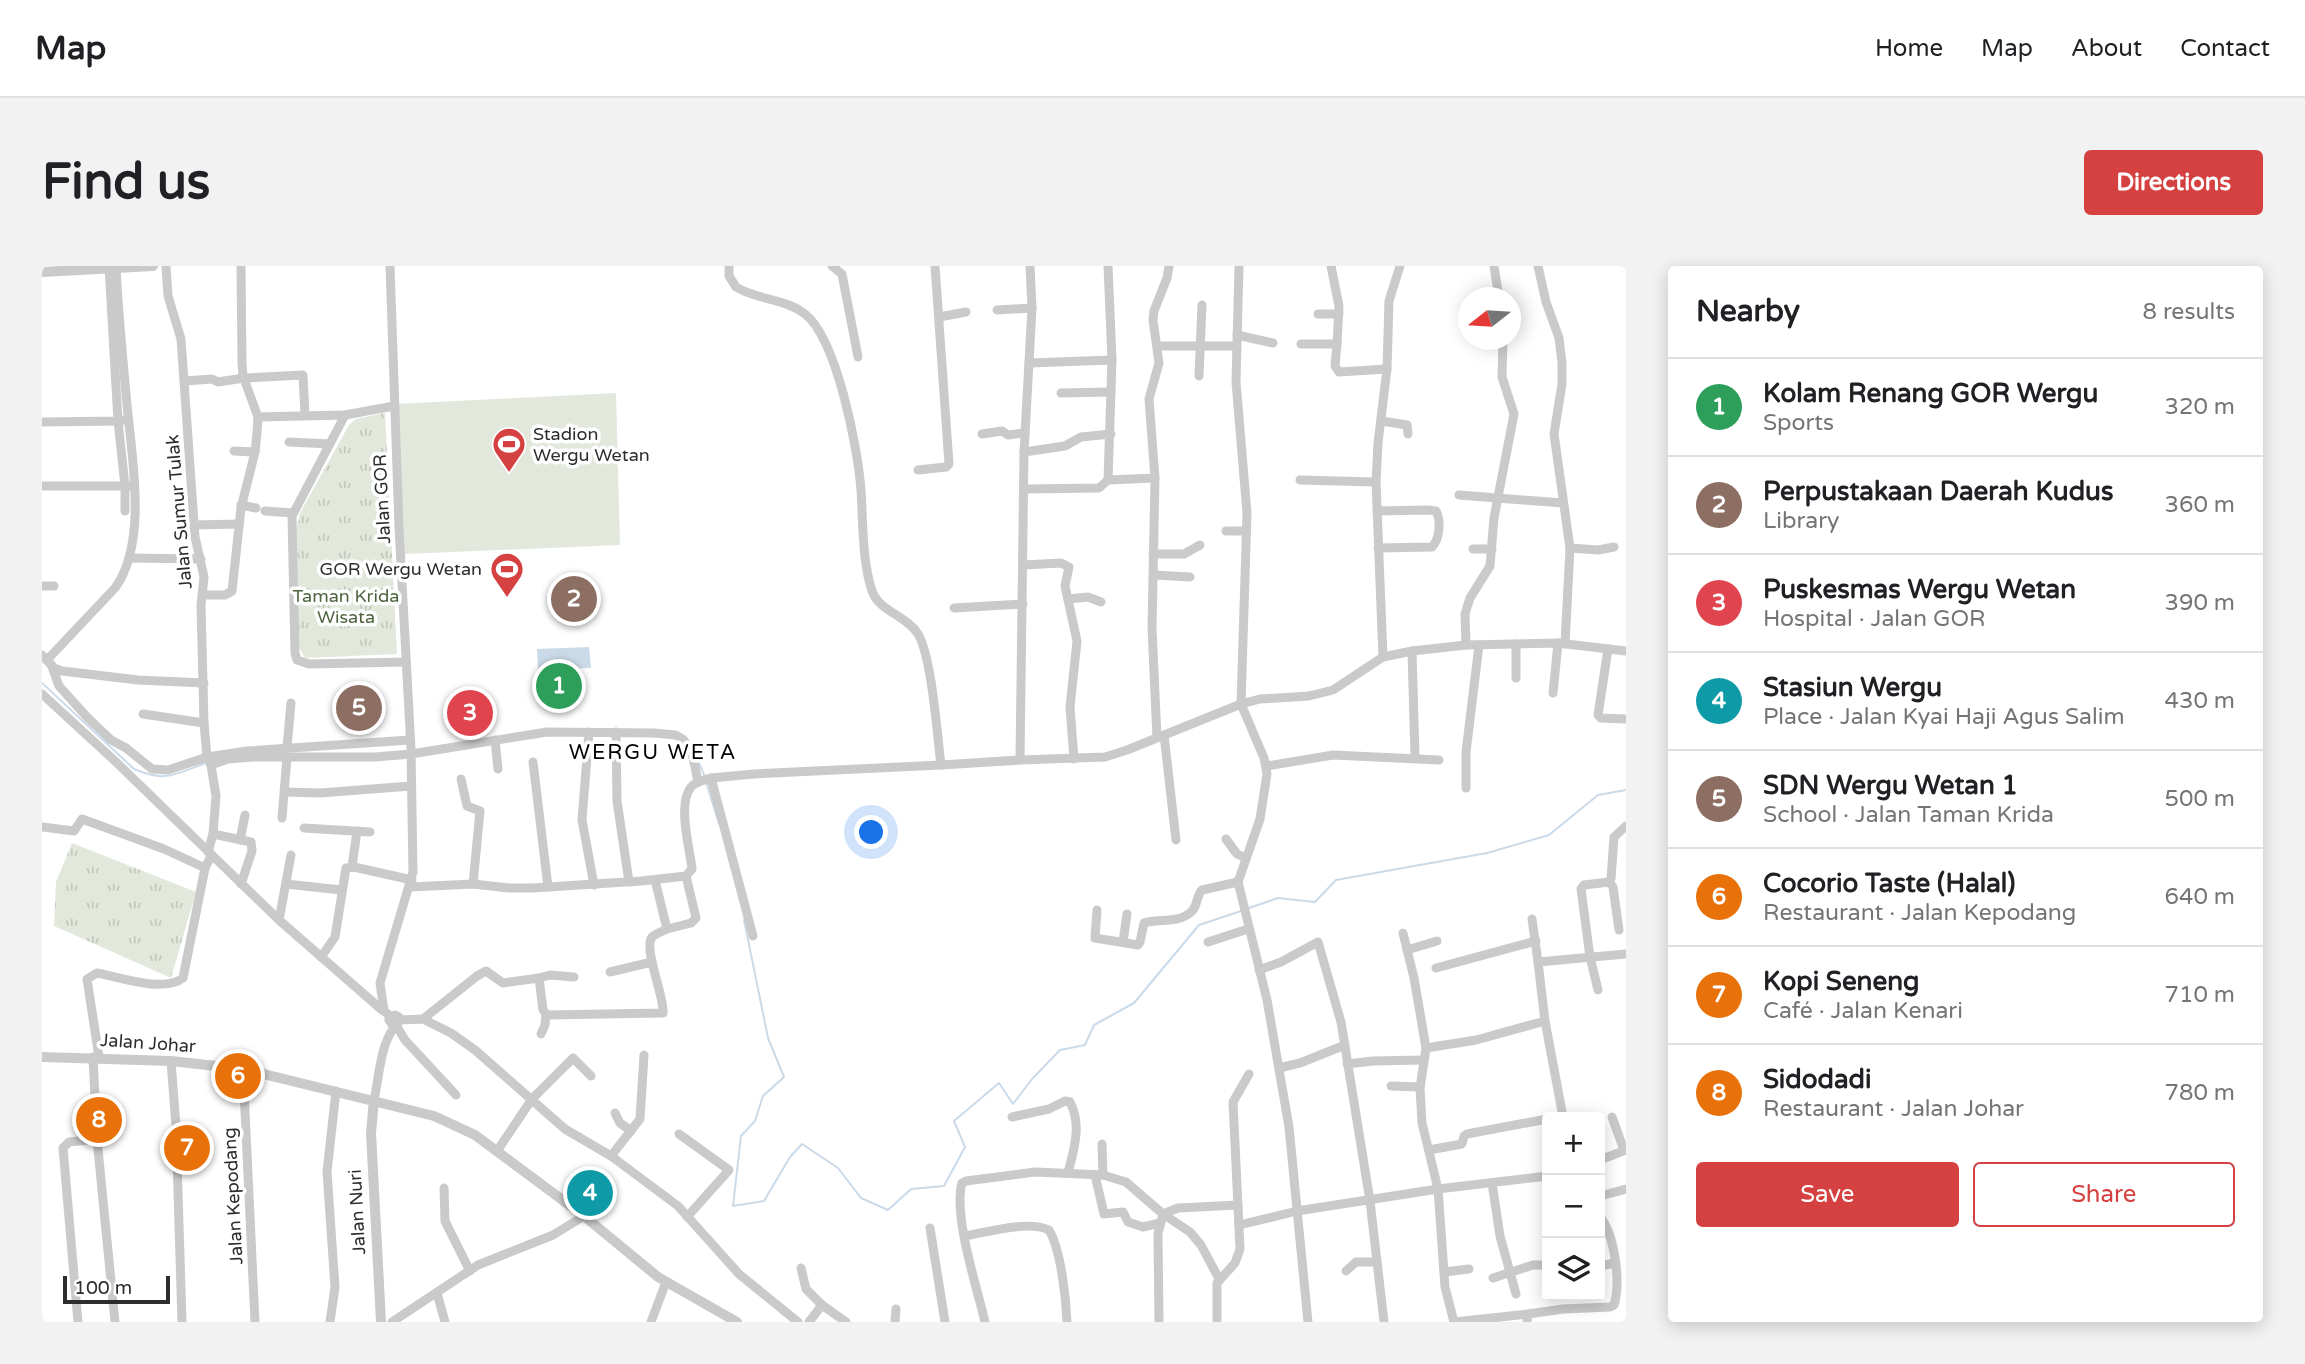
<!DOCTYPE html>
<meta charset="utf-8">
<style>
body{margin:0;font-family:"Varela Round",sans-serif;background:#f2f2f2;color:#202124}
.controls{position:absolute;right:21px;bottom:21px;display:grid;overflow:hidden;border-radius:7px;box-shadow:0 4px 18px #0003}
.controls button{width:63px;height:63px;display:grid;place-items:center;padding:0;border:0;border-bottom:2px solid #e0e0e0;background:#fff;color:#202124;font:35px sans-serif}
.compass{position:absolute;left:1416px;top:21px;width:63px;height:63px;border-radius:50%;background:#fff;box-shadow:0 4px 18px #0003;rotate:253deg}
.scale{position:absolute;left:21px;bottom:18px;width:107px;box-sizing:border-box;padding-left:7px;border:4px solid #2d2d2d;border-top:0;font-size:19px;line-height:24px;white-space:nowrap;color:#2d2d2d;-webkit-text-stroke:5px #fff;paint-order:stroke}
.you{position:absolute;left:830px;top:567px;width:24px;height:24px;margin:-18px;border:5px solid #fff;border-radius:50%;background:#1a73e8;box-shadow:0 0 0 10px #1a73e833}
.badge{display:grid;place-items:center;width:46px;height:46px;border-radius:50%;background:#d44140;color:#fff;font-size:23px;font-weight:700}
.pin{position:absolute;translate:-50% -50%;border:4px solid #fff;box-shadow:0 2px 7px #0006}
.list{margin:0;padding:0;list-style:none}
h2{display:flex;justify-content:space-between;align-items:center;height:91px;margin:0;padding:0 28px;font-size:30px}
h2 small{font-size:23px;font-weight:400;color:#757577}
.list li{display:grid;grid-template-columns:46px 1fr auto;gap:21px;align-items:center;box-sizing:border-box;height:98px;padding:0 28px;border-top:2px solid #e0e0e0}
.list b{display:block;font-size:26px;white-space:nowrap}
.list p{margin:0;font-size:23px;white-space:nowrap;color:#757577}
.list em{font-size:23px;font-style:normal;color:#757577}
.actions{display:flex;gap:14px;padding:21px 28px}
.actions a{flex:1;padding:16px 0;border:2px solid #d44140;border-radius:7px;text-align:center;font-size:24px;color:#d44140}
.actions .main{background:#d44140;color:#fff}
.icon{flex:none;width:38px;height:38px;fill:none;stroke:currentColor;stroke-width:2;stroke-linecap:round;stroke-linejoin:round}
.map{position:relative;flex:none;width:1584px;height:1056px;overflow:hidden;border-radius:7px}
header{display:flex;align-items:center;gap:42px;box-sizing:border-box;height:98px;padding:0 35px;background:#fff;border-bottom:2px solid #e0e0e0}
header strong{font-size:33px}
nav{display:flex;gap:38px;margin-inline-start:auto;font-size:24px}
.intro{display:flex;align-items:center;justify-content:space-between;box-sizing:border-box;height:168px;padding:0 42px}
h1{margin:0;font-size:49px}
.button{padding:18px 32px;border-radius:7px;background:#d44140;color:#fff;font-size:24px;font-weight:700}
main{display:flex;gap:42px;padding:0 42px}
aside{flex:1;background:#fff;border-radius:7px;box-shadow:0 4px 18px #0003}
.map>svg:first-child{display:block}
.grass{fill:url(#grass-tufts)}
.pitch{fill:#e2e9dc}
.water{fill:#cadae8}
.lines{fill:none;stroke-linecap:round;stroke-linejoin:round}
.stream{stroke:#cadae8;stroke-width:2}
.minor{stroke:#cacaca;stroke-width:9}
.tertiary{stroke:#cacaca;stroke-width:10}
.labels{text-anchor:middle;stroke-width:7;stroke-linejoin:round;paint-order:stroke}
.poi-label{font-size:18px;fill:#2d2d2d;stroke:#fff;text-anchor:start}
.street-label{font-size:18px;fill:#2d2d2d;stroke:#fff}
.park-label{font-size:18px;fill:#4d643f;stroke:#fff}
.quarter-label{font-size:21px;letter-spacing:2px;fill:#000;stroke:#fff}
</style>
<header>
<strong>Map</strong>
<nav><a>Home</a><a>Map</a><a>About</a><a>Contact</a></nav>
</header>
<div class="intro"><h1>Find us</h1><a class="button">Directions</a></div>
<main>
<div class="map">
<svg width="1584" height="1056" viewBox="0 0 1584 1056">
<defs>
<pattern id="grass-tufts" width="24" height="20" patternUnits="userSpaceOnUse" patternTransform="scale(1.75)"><rect width="24" height="20" fill="#e2e9dc"/><path d="M3 7l-1-3M5 7V3M7 7l1-3M15 17l-1-3M17 17v-4M19 17l1-3" fill="none" stroke="#c2c8bd"/></pattern>
</defs>
<rect width="100%" height="100%" fill="#fff"/>
<g class="grass">
<polygon points="343,147 355,388 263,392 257,381 256,371 255,261 258,247 307,159 314,153"/>
<polygon points="30,577 154,626 129,712 12,660 14,616"/>
</g>
<polygon class="pitch" points="574,127 578,279 363,288 354,138"/>
<g class="water">
<polygon points="547,381 549,402 496,404 495,383"/>
<polygon points="533,408 535,429 501,431 499,411"/>
</g>
<g class="lines">
<g class="stream">
<path d="M0 417 92 503C124 517 133 508 164 497"/>
<polyline points="657,497 663,511"/>
<polyline points="664,516 677,558"/>
<polyline points="1207,642 1236,632 1273,636 1294,614 1445,587 1507,569 1556,529 1584,524"/>
<polyline points="702,654 726,772 742,811 721,830 713,855 699,870 691,940 722,935 748,891 760,878 796,902 819,932 846,944 869,923 902,920 923,881 912,855 957,817 971,838 990,813 1018,784 1043,779 1052,759 1092,737 1157,659 1199,645"/>
</g>
<g class="minor">
<polyline points="124,0 126,30 139,73 153,271 162,311 159,340 162,457 165,491 169,499 174,530 171,568 166,586"/>
<polyline points="348,0 357,261 369,483 371,606 338,717 342,745 348,750"/>
<path d="M687 0V10L694 21C715 34 742 32 763 48 795 73 816 183 819 224 821 255 820 295 830 325 837 345 865 350 876 368 890 392 895 468 899 499L978 494 982 186 990 42 988 0"/>
<polyline points="790,0 800,8 816,91"/>
<polyline points="1197,0 1194,116 1205,247 1199,438 1222,492 1225,508 1218,553 1196,616 1225,734 1247,861 1266,1056"/>
<polyline points="1289,0 1297,40 1295,78"/>
<polyline points="1452,0 1457,32"/>
<polyline points="1496,0 1504,36 1517,72 1520,97 1520,118 1512,168 1528,282 1523,378"/>
<polyline points="955,44 990,42"/>
<polyline points="1276,48 1297,48"/>
<polyline points="897,51 924,46"/>
<polyline points="1195,69 1231,77"/>
<polyline points="1259,78 1295,78 1293,100 1297,106 1345,103"/>
<polyline points="1116,80 1194,80"/>
<polyline points="987,97 1070,94"/>
<polyline points="1157,110 1160,39"/>
<polyline points="143,115 170,113 176,116 202,112 261,109 263,149"/>
<polyline points="1019,127 1069,126"/>
<polyline points="352,140 303,149 250,250 253,387 255,394 267,398 364,396"/>
<polyline points="216,151 303,149"/>
<polyline points="81,154 76,155 83,220 88,220"/>
<polyline points="1340,155 1365,159 1366,168"/>
<polyline points="0,156 76,155 67,0"/>
<polyline points="940,168 960,165 966,169 983,167"/>
<polyline points="247,176 288,178"/>
<polyline points="192,185 213,186"/>
<polyline points="982,186 1023,180 1039,171 1069,168"/>
<polyline points="876,204 904,201 907,198 893,0"/>
<polyline points="1066,214 1113,212"/>
<polyline points="1258,214 1334,216"/>
<polyline points="0,220 83,220 83,245"/>
<polyline points="983,223 1057,222 1066,214 1070,94 1066,0"/>
<polyline points="1417,229 1521,237"/>
<polyline points="199,239 214,242"/>
<polyline points="223,245 251,247"/>
<path d="M1335 245 1386 244 1394 245C1399 254 1398 273 1390 281L1336 282"/>
<polyline points="152,259 197,258"/>
<polyline points="1184,265 1204,265"/>
<polyline points="1528,282 1556,284 1572,281"/>
<polyline points="1431,283 1450,283"/>
<polyline points="1111,288 1142,288 1158,279"/>
<polyline points="87,292 159,293"/>
<polyline points="981,299 1019,297 1027,301 1023,320 1035,375 1028,441 1032,493"/>
<polyline points="1112,309 1148,311"/>
<polyline points="0,320 12,320"/>
<polyline points="160,329 183,329 190,325 199,242 213,186 215,167 216,151 201,110 200,97 199,0"/>
<polyline points="1026,333 1046,331 1059,336"/>
<polyline points="912,342 981,338"/>
<polyline points="1424,379 1423,348 1428,332 1448,300 1452,252 1472,148 1460,111 1461,74"/>
<polyline points="1566,383 1556,449 1559,452 1584,453"/>
<polyline points="1370,385 1373,491"/>
<polyline points="0,389 12,402 20,405 96,414 162,417"/>
<polyline points="1341,391 1334,216 1336,177 1345,103 1347,35 1358,0"/>
<path d="M5 394 73 322C106 276 90 193 85 139 81 93 76 46 74 0"/>
<polyline points="9,398 17,420 44,450 69,474 84,482 110,503 126,504 165,491 205,485 368,474"/>
<polyline points="1474,412 1474,378"/>
<polyline points="1511,427 1516,377"/>
<polyline points="0,428 73,495 237,654 340,744"/>
<polyline points="101,448 162,457"/>
<polyline points="547,466 540,554 552,619"/>
<polyline points="574,466 575,535 587,616"/>
<polyline points="1122,469 1134,574"/>
<polyline points="1115,472 1110,362 1113,212 1107,133 1117,97 1111,54 1112,45 1125,12 1127,0"/>
<polyline points="453,474 456,503"/>
<polyline points="245,481 249,437"/>
<polyline points="978,494 1063,491 1085,484 1199,438 1218,433 1267,430 1291,424 1341,391 1370,385 1424,379 1516,377 1584,385"/>
<polyline points="491,496 506,621"/>
<polyline points="169,499 186,493 211,491 333,491 369,488 505,466 611,467 634,469 642,474 651,491 656,516"/>
<polyline points="1225,500 1291,489 1397,494"/>
<polyline points="669,512 712,508 899,499"/>
<polyline points="419,513 425,540 438,545 431,618"/>
<polyline points="1424,522 1424,486 1437,379"/>
<polyline points="243,526 278,527 369,520"/>
<polyline points="240,552 245,491"/>
<polyline points="0,561 32,565 40,553 122,583 163,602 169,590"/>
<polyline points="262,562 328,566"/>
<polyline points="171,568 209,576 210,585 199,618"/>
<polyline points="1184,573 1195,588 1204,592"/>
<polyline points="198,574 203,549"/>
<polyline points="310,601 315,565"/>
<polyline points="1567,616 1571,621 1577,664"/>
<polyline points="244,618 299,624"/>
<path d="M368 621 431 618 467 622H491L599 615 644 610 650 603C648 583 635 538 649 521 653 516 662 514 669 512L711 670"/>
<path d="M1055 644 1053 672 1096 679 1098 676 1102 657C1116 652 1138 658 1150 645 1156 639 1154 630 1160 624L1196 616"/>
<polyline points="1490,653 1496,696"/>
<polyline points="237,654 249,589"/>
<polyline points="625,663 649,657 654,652 644,610"/>
<polyline points="1361,667 1372,712 1384,782 1378,822 1380,857 1396,923 1403,1021 1412,1056 1486,1048"/>
<polyline points="1081,676 1085,648"/>
<polyline points="1166,676 1206,663"/>
<polyline points="1365,684 1395,675"/>
<polyline points="279,691 293,671 304,602 312,601 370,614"/>
<polyline points="1394,702 1494,675"/>
<polyline points="1217,704 1239,696 1276,676 1299,756 1328,935 1342,1056"/>
<polyline points="568,706 610,696"/>
<polyline points="497,712 508,709 532,711"/>
<polyline points="1556,724 1548,691 1539,623 1542,619 1567,616 1569,613 1572,571 1584,560"/>
<path d="M381 753 435 710 444 705 461 717 497 712 501 744 505 749 621 747C623 732 601 683 610 671 613 668 621 665 625 663L613 614"/>
<polyline points="357,754 381,753 409,767 433,784 523,863 569,890 636,940 697,1008 756,1056"/>
<polyline points="354,759 363,774 414,829"/>
<polyline points="499,768 503,759 504,748"/>
<polyline points="1384,782 1434,774 1503,755"/>
<polyline points="51,791 55,873 73,1056"/>
<path d="M57 791 45 713 55 707C77 711 121 727 141 712L163 602"/>
<polyline points="129,795 134,860 140,1056"/>
<polyline points="1305,798 1331,795 1382,794"/>
<polyline points="1237,802 1258,797 1303,779"/>
<polyline points="201,803 213,1056"/>
<polyline points="1349,820 1378,821"/>
<path d="M332 834C338 807 338 774 357 756V751L353 749 347 754 351 760"/>
<polyline points="573,847 578,857 589,865"/>
<path d="M970 851 1007 843 1023 835 1028 836C1040 859 1032 883 1026 907"/>
<polyline points="1521,851 1503,755 1496,696 1584,688"/>
<polyline points="1570,851 1582,884"/>
<polyline points="637,868 687,904 645,951"/>
<polyline points="1060,878 1061,909"/>
<polyline points="1387,884 1420,878 1422,870 1425,868 1505,853"/>
<polyline points="455,885 490,833 531,792 549,810"/>
<polyline points="569,890 598,853 602,789"/>
<polyline points="1558,894 1584,884"/>
<polyline points="1053,909 1062,948 1081,946 1086,956 1101,961 1118,957"/>
<polyline points="1450,917 1458,970 1474,1028"/>
<polyline points="402,922 403,955 428,1005"/>
<polyline points="1558,930 1584,923"/>
<polyline points="1197,959 1255,945 1396,923 1505,910"/>
<polyline points="888,962 903,1056"/>
<path d="M923 970C946 966 986 954 1007 964 1019 984 1024 1033 1025 1056"/>
<polyline points="1558,1000 1573,997"/>
<polyline points="759,1002 764,1023 780,1039"/>
<polyline points="1304,1005 1314,996 1335,996"/>
<polyline points="1402,1006 1427,1003"/>
<polyline points="1451,1012 1491,999 1505,999"/>
<polyline points="395,1027 403,1056"/>
<polyline points="36,1056 21,882 27,876 55,873"/>
<polyline points="288,1056 293,1021 285,906 294,825"/>
<polyline points="350,1056 436,999 511,969 542,950"/>
<polyline points="609,1056 624,1016"/>
<polyline points="767,1056 780,1039 804,1056"/>
<polyline points="853,1056 854,1043"/>
<path d="M943 1056C935 1021 911 950 920 917L924 915 993 906 1061 909 1084 916 1121 948 1148 966 1159 979 1177 1013"/>
<polyline points="1117,1056 1116,968 1121,948 1136,942 1196,939"/>
<polyline points="1175,1056 1175,1017 1193,997 1198,983 1191,836 1207,808"/>
<path d="M1485 1056 1486 1048 1521 1043 1568 1041 1572 1039C1579 1017 1573 969 1558 951"/>
</g>
<g class="tertiary">
<polyline points="0,6 111,0"/>
<polyline points="0,791 129,795 201,803 392,850 433,869 542,950 616,1011 695,1056"/>
<polyline points="332,834 329,867 339,1056"/>
</g>
</g>
<defs>
<symbol id="stadium-pin" viewBox="-11 -11 22 30"><path d="M0 17L-7.5 6A9.5 9.5 0 1 1 7.5 6Z" fill="#d44140" stroke="#fff"/><path d="M0-5a6.5 5 0 1 0 0 10a6.5 5 0 1 0 0-10ZM-3.5-1.8h7v3.6h-7Z" fill="#fff"/></symbol>
</defs>
<g fill-rule="evenodd">
<use href="#stadium-pin" x="448" y="159" width="38" height="52"/>
<use href="#stadium-pin" x="446" y="284" width="38" height="52"/>
</g>
<g class="labels">
<g class="poi-label">
<text x="491" y="174">Stadion<tspan x="491" dy="21">Wergu Wetan</tspan></text>
<text x="440" y="309" text-anchor="end">GOR Wergu Wetan</text>
</g>
<g class="street-label">
<text transform="translate(340 233) rotate(-93)" y="6">Jalan GOR</text>
<text transform="translate(137 246) rotate(-95)" y="6">Jalan Sumur Tulak</text>
<text transform="translate(106 777) rotate(4)" y="6">Jalan Johar</text>
<text transform="translate(191 930) rotate(-93)" y="6">Jalan Kepodang</text>
<text transform="translate(315 946) rotate(-93)" y="6">Jalan Nuri</text>
</g>
<g class="park-label">
<text x="304" y="336">Taman Krida<tspan x="304" dy="21">Wisata</tspan></text>
</g>
<g class="quarter-label">
<text x="611" y="493">WERGU WETA</text>
</g>
</g>
</svg>
<div class="controls">
<button>+</button>
<button>−</button>
<button><svg class="icon" aria-label="layers" viewBox="0 0 24 24"><path d="M12 4l9 5-9 5-9-5zM3 14l9 5 9-5"/></svg></button>
</div>
<svg class="compass" viewBox="-18 -18 36 36"><path d="M0-13l5 13h-10z" fill="#e53935"/><path d="M0 13l5-13h-10z" fill="#757577"/></svg>
<div class="scale">100 m</div>
<div class="you"></div>
<div class="pin badge" style="left:517px;top:420px;background:#2e9e5b">1</div>
<div class="pin badge" style="left:532px;top:333px;background:#8d6e63">2</div>
<div class="pin badge" style="left:428px;top:447px;background:#e0444e">3</div>
<div class="pin badge" style="left:548px;top:927px;background:#0f9aa8">4</div>
<div class="pin badge" style="left:317px;top:442px;background:#8d6e63">5</div>
<div class="pin badge" style="left:196px;top:810px;background:#e8710a">6</div>
<div class="pin badge" style="left:145px;top:882px;background:#e8710a">7</div>
<div class="pin badge" style="left:57px;top:854px;background:#e8710a">8</div>
</div>
<aside>
<h2>Nearby<small>8 results</small></h2>
<ul class="list">
<li><span class="badge" style="background:#2e9e5b">1</span><div><b>Kolam Renang GOR Wergu</b><p>Sports</p></div><em>320 m</em></li>
<li><span class="badge" style="background:#8d6e63">2</span><div><b>Perpustakaan Daerah Kudus</b><p>Library</p></div><em>360 m</em></li>
<li><span class="badge" style="background:#e0444e">3</span><div><b>Puskesmas Wergu Wetan</b><p>Hospital · Jalan GOR</p></div><em>390 m</em></li>
<li><span class="badge" style="background:#0f9aa8">4</span><div><b>Stasiun Wergu</b><p>Place · Jalan Kyai Haji Agus Salim</p></div><em>430 m</em></li>
<li><span class="badge" style="background:#8d6e63">5</span><div><b>SDN Wergu Wetan 1</b><p>School · Jalan Taman Krida</p></div><em>500 m</em></li>
<li><span class="badge" style="background:#e8710a">6</span><div><b>Cocorio Taste (Halal)</b><p>Restaurant · Jalan Kepodang</p></div><em>640 m</em></li>
<li><span class="badge" style="background:#e8710a">7</span><div><b>Kopi Seneng</b><p>Café · Jalan Kenari</p></div><em>710 m</em></li>
<li><span class="badge" style="background:#e8710a">8</span><div><b>Sidodadi</b><p>Restaurant · Jalan Johar</p></div><em>780 m</em></li>
</ul>
<div class="actions"><a class="main">Save</a><a>Share</a></div>
</aside>
</main>
